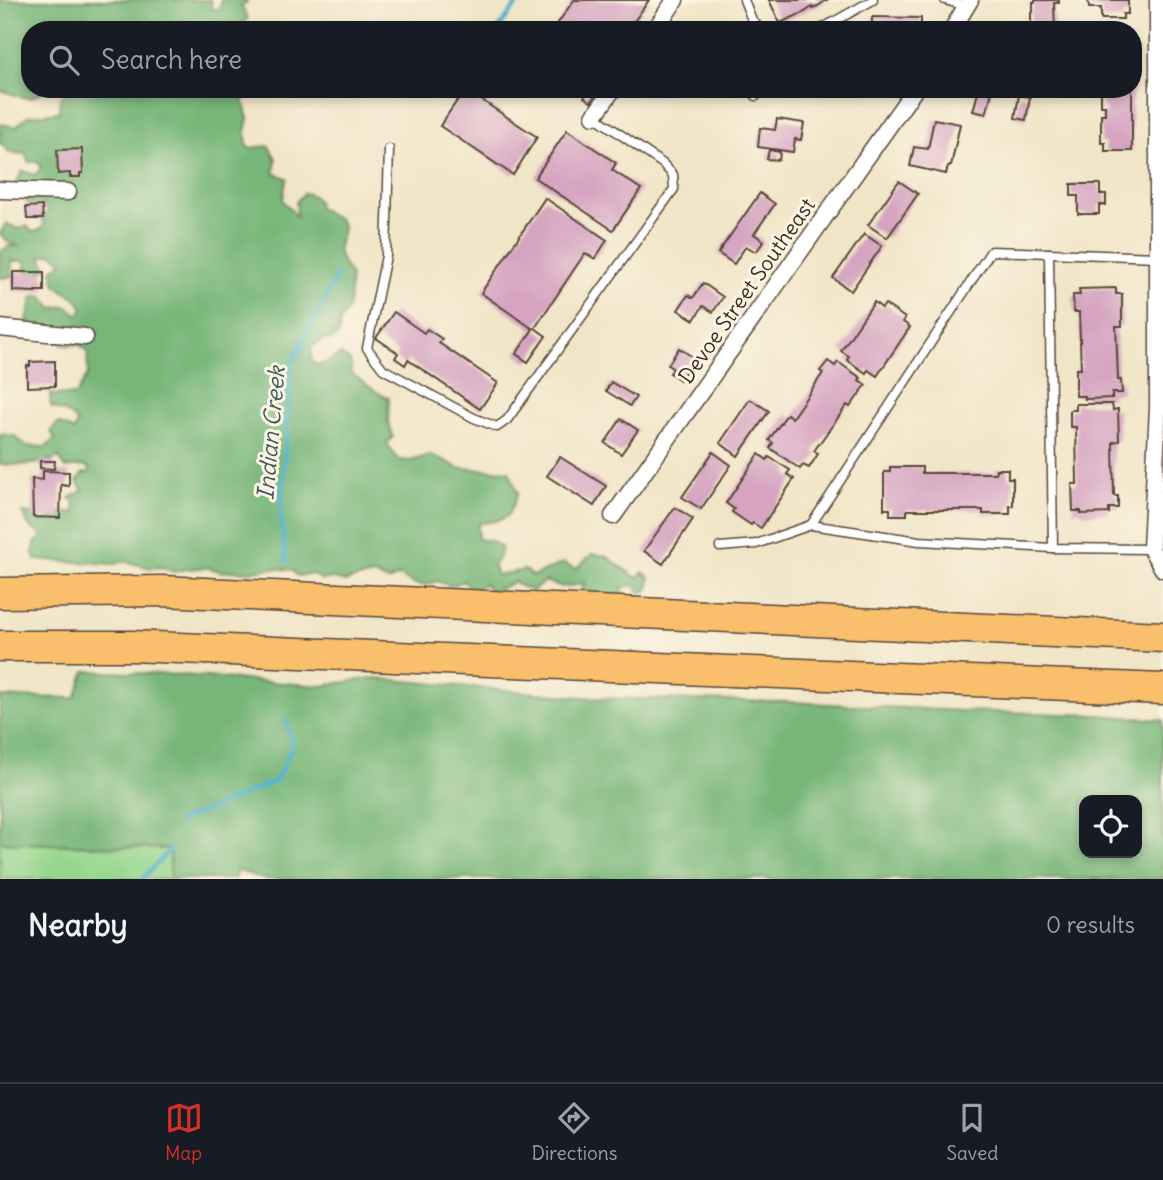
<!DOCTYPE html>
<style>
body{margin:0;font-family:Delius,sans-serif;background:#20242c;color:#f1f3f6}
.controls{position:absolute;right:21px;bottom:21px;display:grid;overflow:hidden;border-radius:14px;box-shadow:0 4px 10px #0003}
.controls button{width:63px;height:63px;display:grid;place-items:center;padding:0;border:0;border-bottom:2px solid #363941;background:#171b24;color:#f1f3f6;font:35px sans-serif}
.list{margin:0;padding:0;list-style:none}
h2{display:flex;justify-content:space-between;align-items:center;height:91px;margin:0;padding:0 28px;font-size:30px}
h2 small{font-size:23px;font-weight:400;color:#9ea1a6}
.icon{flex:none;width:38px;height:38px;fill:none;stroke:currentColor;stroke-width:2;stroke-linecap:round;stroke-linejoin:round}
.map{position:relative;flex:none;width:1163px;height:879px;overflow:hidden}
.search{position:absolute;background:#171b24;box-shadow:0 4px 10px #0003;left:21px;right:21px;top:21px;height:77px;display:flex;align-items:center;gap:18px;box-sizing:border-box;padding:0 24px;border-radius:28px;color:#9ea1a6;font-size:26px}
.sheet{height:203px;background:#171b24}
nav{display:flex;justify-content:space-around;align-items:center;box-sizing:border-box;height:98px;border-top:2px solid #363941;background:#171b24;font-size:19px;color:#9ea1a6}
nav a{display:grid;justify-items:center;gap:4px}
nav .on{color:#d93025}
.map>svg:first-child{display:block}
.green{fill:#94d58c;stroke:#688055;stroke-width:2}
.forest{fill:#77b678;stroke:#59704b;stroke-width:2;fill-rule:evenodd}
.lines{fill:none;stroke-linecap:round;stroke-linejoin:round}
.stream{stroke:#4bb1ca;stroke-width:4.5}
.building{fill:#d6a4c1}
.lane-casing{stroke:#564637;stroke-width:11}
.street-casing{stroke:#564637;stroke-width:19}
.highway-casing{stroke:#564637;stroke-width:33}
.lane{stroke:#fff;stroke-width:8}
.street{stroke:#fff;stroke-width:16}
.highway{stroke:#f9bf6c;stroke-width:30}
.labels{text-anchor:middle;stroke-width:6;stroke-linejoin:round;paint-order:stroke}
.street-label{font-size:21px;fill:#3b2a1e;stroke:#fcf5e5}
.water-label{font-size:23px;font-style:italic;fill:#41595a;stroke:#fcf5e5}
</style>
<div class="map">
<svg width="1163" height="879" viewBox="0 0 1163 879">
<rect width="100%" height="100%" fill="#fcf5e5"/>
<filter id="ink" filterUnits="userSpaceOnUse"><feTurbulence type="fractalNoise" baseFrequency=".0143" numOctaves="2"/><feDisplacementMap in="SourceGraphic" scale="14" xChannelSelector="R" yChannelSelector="G"/><feConvolveMatrix kernelMatrix="1 2 1 2 8 2 1 2 1" color-interpolation-filters="sRGB"/></filter>
<filter id="wash" filterUnits="userSpaceOnUse"><feTurbulence type="fractalNoise" baseFrequency=".00686" numOctaves="4" result="noise"/><feDisplacementMap in="SourceGraphic" scale="28" xChannelSelector="R" yChannelSelector="G"/><feGaussianBlur stdDeviation="1.57" result="paint"/><feColorMatrix in="noise" values="0 0 0 0 0 0 0 0 0 0 0 0 0 0 0 0 0 1.4 0 .05"/><feComposite in="paint" operator="in"/></filter>
<g filter="url(#wash)">
<rect width="100%" height="100%" fill="#f1e5c7"/>
<polygon class="green" points="0,842 171,849 170,879 0,879"/>
<g class="forest">
<path d="M0 0H211L212 9H220L221 0H246L247 3 241 6 248 18 240 26 242 30H30V89H46C28 105 18 95 0 90Z"/>
<path d="M67 89H244V104L248 118 245 131 248 148 269 146 276 159 274 173 287 178 284 191 283 201 297 217 296 202 304 193C313 195 318 198 319 208L338 219 343 225C343 232 341 236 339 243 335 255 345 266 351 276 349 292 353 309 340 320L339 334 332 340 325 339 312 347 311 361 318 365 328 362 340 354 351 362V373C363 381 376 394 389 398L388 422 393 437 387 443 398 460 410 461 430 455 446 461 458 468 509 471 518 493C507 523 508 518 478 524V539L492 541 502 548 497 561 493 564 497 575 525 570 533 576 563 563 576 569 592 554 606 556 637 578 643 572 650 578 648 590 640 593 634 585 622 587 625 598 603 596 592 599 581 590 585 582C569 588 562 589 546 581L532 591 516 584 515 581 504 587 491 591 485 584 470 589 464 581 450 586 437 581C420 588 414 585 399 576L388 581 374 575 353 579 345 582 332 578 322 580 312 574 297 576 292 570 271 568 249 572 229 571 222 572 210 568H200L187 569 173 572 162 567 151 568 124 561 115 564 36 560 33 554 35 543 43 536 29 526 22 513 37 515 42 522 48 521 54 513H74L75 503 70 498 83 490 77 482 83 473H89L90 468 82 466 65 468 59 457C40 465 21 466 0 464V434L14 436 27 446 46 447 55 439 51 431 58 423 74 431 77 422 67 413 51 407 50 394 76 395 88 374 87 350 77 344 67 346 59 343 52 326 38 329 27 320 33 297 41 295 52 308 66 306 79 315 83 308 75 297 65 292 56 285 52 270 63 262 53 254 41 256 47 268 35 275 24 269 26 261H12V276L2 278 0 276V252L9 246H20L10 243 0 234 6 223 18 229 27 226 32 232 40 230 45 224 40 217 49 212 43 204H29L20 195 15 184 23 171 36 175 41 167 38 162H29L25 154 11 153 0 143V124L16 127 27 116 59 112 60 99Z"/>
<path d="M85 671 182 675 321 686 371 678 593 698 790 702 965 711 1096 715 1163 720V879H396L334 875 333 879H263L237 870 234 879H170V849L0 842V697L75 698ZM1137 800V853H1084V800Z"/>
</g>
<g class="lines">
<g class="stream">
<polyline points="498,29 520,0"/>
<polyline points="286,562 281,516 291,365 337,275"/>
<polyline points="179,821 203,812 276,781 293,745 286,721"/>
<polyline points="142,879 171,849"/>
</g>
</g>
<g id="blocks">
<g class="building">
<polygon points="574,0 649,0 628,30 553,30"/>
<polygon points="769,0 827,0 813,9 812,7 805,12 780,23"/>
<polygon points="1035,0 1059,0 1059,3 1054,3 1055,30 1037,30 1037,25 1031,26 1031,12 1033,12 1033,2 1035,2"/>
<polygon points="1088,0 1128,0 1128,14 1123,14 1123,19 1101,19 1101,8 1089,8"/>
<polygon points="872,17 921,18 921,30 872,30"/>
<rect x="981" y="27" width="35" height="3"/>
<polygon points="465,89 537,137 513,175 440,126"/>
<polygon points="590,89 599,89 591,102 584,97"/>
<polygon points="979,89 992,92 986,114 973,111"/>
<polygon points="1101,89 1132,89 1132,151 1105,151 1105,143 1101,143 1101,114 1105,114 1105,106 1101,106"/>
<polygon points="1019,95 1030,97 1026,120 1015,118"/>
<polygon points="777,119 804,123 801,140 795,139 793,152 758,147 760,128 775,130"/>
<polygon points="934,119 960,124 951,166 948,166 946,174 910,166 914,147 928,149"/>
<polygon points="567,130 616,163 612,170 641,189 613,230 535,178"/>
<polygon points="82,149 83,173 80,173 80,177 70,177 70,173 58,174 57,150"/>
<polygon points="769,150 780,152 779,160 767,159"/>
<polygon points="899,181 918,194 887,238 868,225"/>
<polygon points="1071,184 1100,184 1100,194 1106,194 1106,205 1099,205 1099,214 1078,214 1078,196 1071,196"/>
<polygon points="760,193 775,204 754,234 764,241 756,252 746,246 734,264 718,253"/>
<polygon points="545,198 607,240 595,259 585,253 535,328 546,336 528,362 516,354 533,329 481,293"/>
<polygon points="42,206 43,219 27,219 26,207"/>
<polygon points="864,234 882,246 851,291 833,278"/>
<polygon points="13,272 44,272 44,291 35,291 35,292 13,291"/>
<polygon points="703,283 723,297 713,312 703,306 694,320 678,310 688,295 693,298"/>
<polygon points="1116,288 1116,294 1122,294 1122,326 1116,326 1118,380 1121,380 1122,393 1112,393 1112,398 1085,399 1085,396 1076,396 1076,369 1081,369 1079,312 1074,312 1073,295 1080,295 1079,289"/>
<polygon points="874,302 882,308 885,304 905,318 903,322 910,327 877,376 868,370 866,373 847,360 849,356 841,351"/>
<polygon points="394,312 424,333 427,329 442,339 439,343 498,383 480,409 408,360 405,365 395,358 398,353 376,338"/>
<polygon points="679,348 694,358 680,380 670,373 673,369 668,365"/>
<polygon points="55,361 55,386 27,387 27,366 30,366 30,362"/>
<polygon points="828,361 835,366 838,362 861,378 859,380 866,385 850,407 847,405 814,451 818,454 809,468 803,465 800,469 770,448 773,443 769,440 787,414 792,418 823,373 820,371"/>
<polygon points="611,382 636,397 630,406 606,391"/>
<polygon points="750,399 769,411 738,456 720,443"/>
<polygon points="1076,404 1112,404 1113,410 1118,409 1119,441 1113,442 1114,496 1118,496 1118,508 1109,508 1109,513 1081,514 1081,511 1073,511 1072,484 1077,484 1076,427 1070,427 1070,410 1076,410"/>
<polygon points="621,419 638,430 621,454 605,443"/>
<polygon points="713,452 731,465 701,509 682,497"/>
<polygon points="759,454 767,460 769,457 790,470 787,474 794,479 761,528 753,523 751,525 732,512 734,509 726,503"/>
<polygon points="560,457 606,486 594,506 547,476"/>
<polygon points="40,461 55,461 54,469 40,468"/>
<polygon points="890,467 922,467 922,473 996,473 996,469 1008,469 1008,478 1013,478 1013,506 1010,506 1010,514 983,514 983,510 907,510 907,515 890,515 890,509 884,509 884,472 890,472"/>
<polygon points="43,471 69,472 69,486 61,485 60,518 33,517 32,479 43,480"/>
<polygon points="675,507 693,519 663,564 644,551"/>
</g>
</g>
</g>
<g filter="url(#ink)">
<use href="#blocks" fill-opacity="0" stroke="#564637" stroke-width="2"/>
<g class="lines">
<defs>
<g id="lane">
<polyline points="744,0 752,20 761,30"/>
<polyline points="945,0 966,6"/>
<polyline points="819,30 873,0"/>
<polyline points="756,96 761,89"/>
<polyline points="389,149 386,256 367,348 383,369 474,418 497,427 507,420 674,189 673,175 663,164 594,116"/>
<polyline points="1049,253 1053,548"/>
<polyline points="720,547 756,544 811,525"/>
<polyline points="1151,549 1053,548 919,541 811,525 991,251 1157,257"/>
</g>
<g id="street">
<polyline points="1158,0 1158,407 1151,549 1163,569"/>
<polyline points="655,30 675,0"/>
<polyline points="952,30 970,0"/>
<polyline points="594,116 613,89"/>
<polyline points="0,190 68,192"/>
<polyline points="0,328 85,337"/>
<polyline points="613,516 915,89"/>
</g>
<g id="highway">
<polyline points="0,593 162,591 1163,637"/>
<polyline points="0,646 131,646 1163,689"/>
</g>
</defs>
<use href="#lane" class="lane-casing"/>
<use href="#street" class="street-casing"/>
<use href="#highway" class="highway-casing"/>
<use href="#lane" class="lane"/>
<use href="#street" class="street"/>
<use href="#highway" class="highway"/>
</g>
</g>
<g class="labels">
<g class="street-label">
<text transform="translate(747 291) rotate(-55)" y="7">Devoe Street Southeast</text>
</g>
<g class="water-label">
<text transform="translate(271 433) rotate(-85)" y="8">Indian Creek</text>
</g>
</g>
</svg>
<div class="controls">
<button><svg class="icon" aria-label="locate" viewBox="0 0 24 24"><circle cx="12" cy="12" r="6"/><path d="M12 2v4M12 18v4M2 12h4M18 12h4"/></svg></button>
</div>
<div class="search"><svg class="icon" aria-label="search" viewBox="0 0 24 24"><circle cx="10" cy="10" r="6"/><path d="M15 15l6 6"/></svg>Search here</div>
</div>
<section class="sheet">
<h2>Nearby<small>0 results</small></h2>
<ul class="list">
</ul>
</section>
<nav>
<a class="on"><svg class="icon" aria-label="map" viewBox="0 0 24 24"><path d="M3 6l6-2 6 2 6-2v14l-6 2-6-2-6 2zM9 4v14M15 6v14"/></svg>Map</a>
<a><svg class="icon" aria-label="directions" viewBox="0 0 24 24"><path d="M12 3l9 9-9 9-9-9zM9 14v-3h6M13 9l2 2-2 2"/></svg>Directions</a>
<a><svg class="icon" aria-label="saved" viewBox="0 0 24 24"><path d="M7 4h10v16l-5-4-5 4z"/></svg>Saved</a>
</nav>
